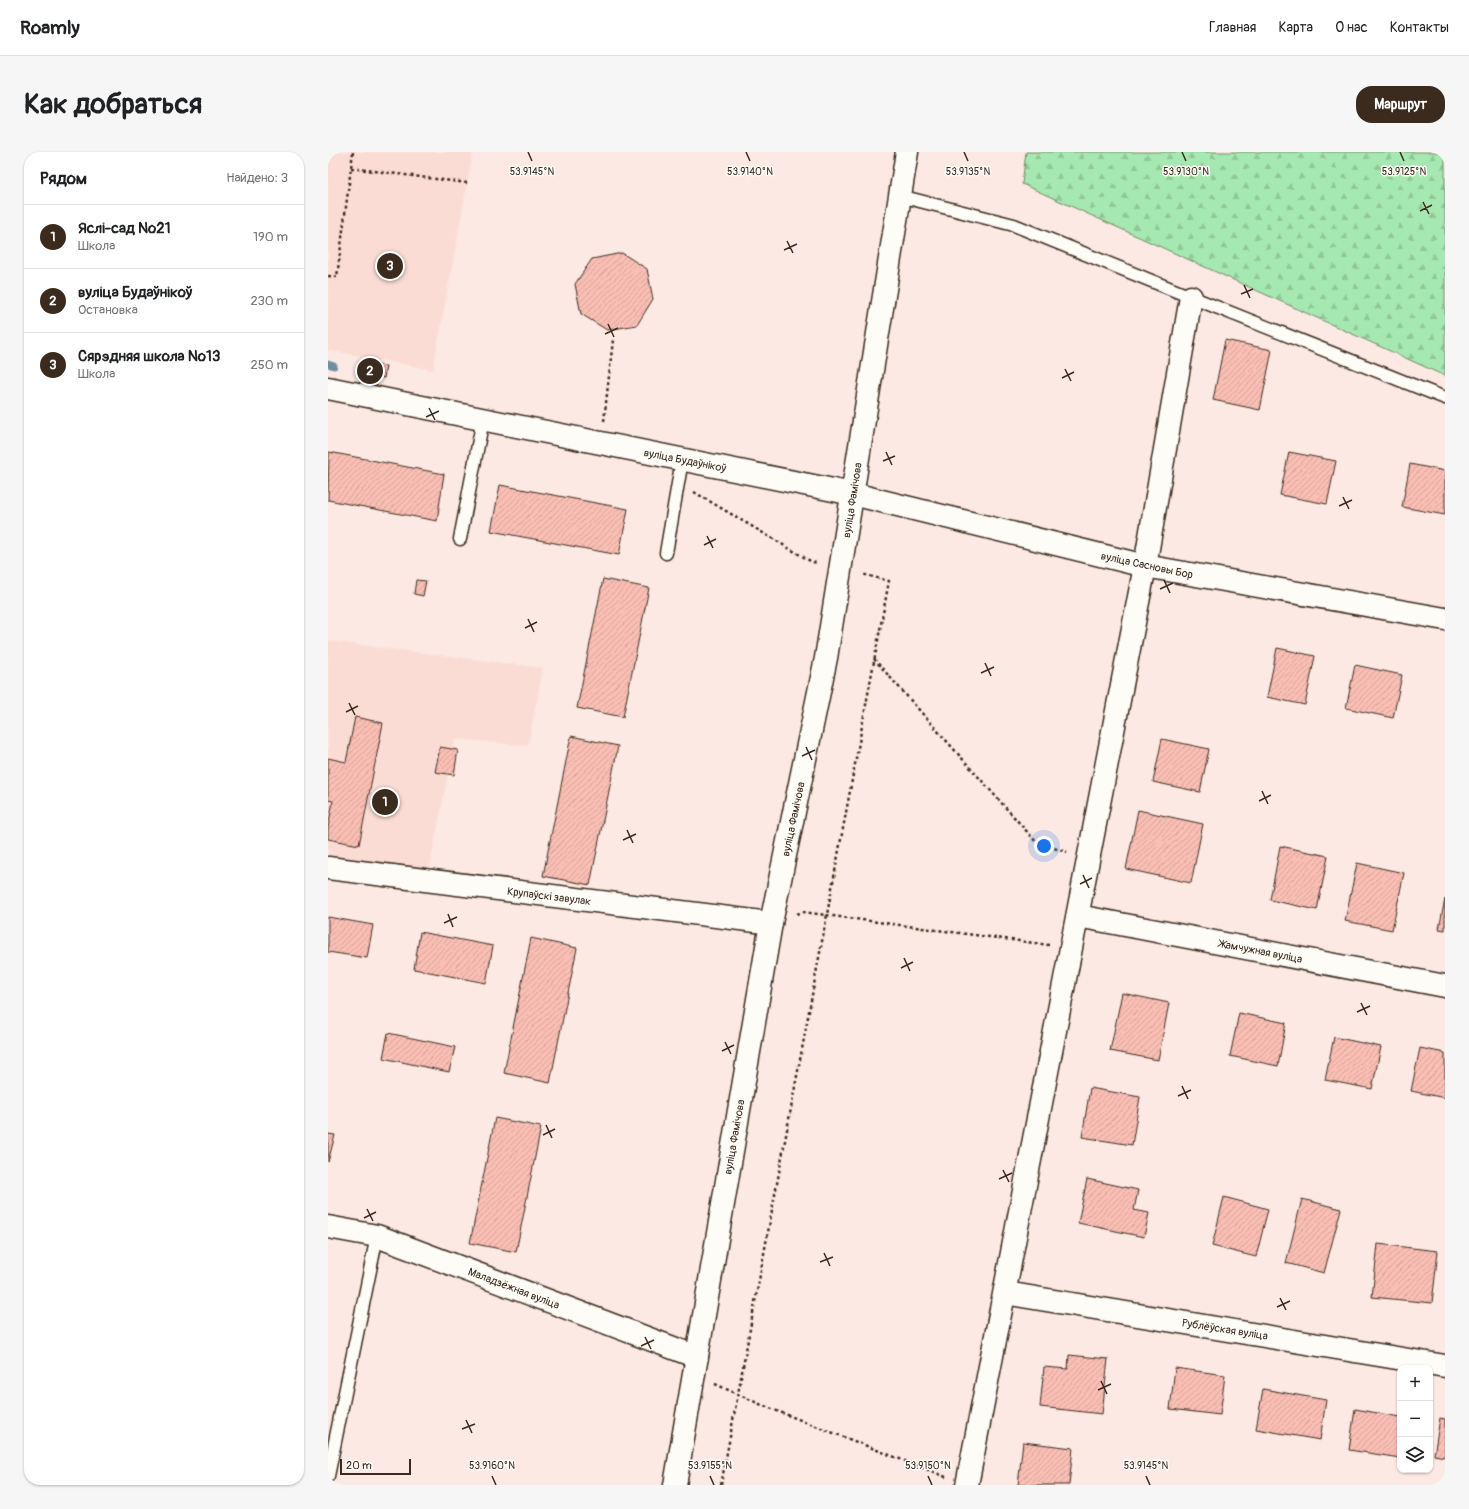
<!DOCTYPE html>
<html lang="ru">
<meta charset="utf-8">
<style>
body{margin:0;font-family:Pangolin,sans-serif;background:#f6f6f6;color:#202124}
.controls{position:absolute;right:12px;bottom:12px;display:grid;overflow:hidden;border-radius:8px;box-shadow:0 1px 3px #0004}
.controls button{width:36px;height:36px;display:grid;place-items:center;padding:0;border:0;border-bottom:1px solid #e0e0e0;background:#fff;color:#202124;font:20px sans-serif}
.scale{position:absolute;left:12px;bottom:10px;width:71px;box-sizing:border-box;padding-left:4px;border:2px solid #3b2a1e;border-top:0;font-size:11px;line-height:14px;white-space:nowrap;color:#3b2a1e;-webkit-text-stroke:3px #fdfcf7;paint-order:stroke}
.you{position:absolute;left:716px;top:694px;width:14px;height:14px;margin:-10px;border:3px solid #fff;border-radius:50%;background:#1a73e8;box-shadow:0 0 0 6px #1a73e833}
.badge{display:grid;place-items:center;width:26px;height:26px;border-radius:50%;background:#3b2a1e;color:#fff;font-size:13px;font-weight:700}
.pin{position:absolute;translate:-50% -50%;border:2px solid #fff;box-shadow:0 1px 4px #0006}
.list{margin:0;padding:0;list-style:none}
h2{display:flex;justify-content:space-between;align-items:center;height:52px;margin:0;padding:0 16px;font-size:17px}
h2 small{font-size:13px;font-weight:400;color:#757577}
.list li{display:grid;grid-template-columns:26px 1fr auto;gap:12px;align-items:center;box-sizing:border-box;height:64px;padding:0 16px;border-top:1px solid #e0e0e0}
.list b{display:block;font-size:15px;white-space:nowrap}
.list p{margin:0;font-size:13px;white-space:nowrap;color:#757577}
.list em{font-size:13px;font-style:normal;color:#757577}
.icon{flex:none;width:22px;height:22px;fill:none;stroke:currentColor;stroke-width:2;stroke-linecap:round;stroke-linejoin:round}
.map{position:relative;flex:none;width:1117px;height:1333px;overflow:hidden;border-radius:16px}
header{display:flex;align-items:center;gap:24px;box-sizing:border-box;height:56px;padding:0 20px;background:#fff;border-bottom:1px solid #e0e0e0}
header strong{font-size:19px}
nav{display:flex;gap:22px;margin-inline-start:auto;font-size:14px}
.intro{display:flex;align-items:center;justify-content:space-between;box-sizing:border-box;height:96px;padding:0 24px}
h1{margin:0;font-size:28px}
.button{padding:10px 18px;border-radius:16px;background:#3b2a1e;color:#fff;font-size:14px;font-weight:700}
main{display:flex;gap:24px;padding:0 24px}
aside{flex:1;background:#fff;border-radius:16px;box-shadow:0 1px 3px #0004}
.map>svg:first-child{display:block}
.built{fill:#fbdcd5}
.forest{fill:url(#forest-firs);stroke:#708968}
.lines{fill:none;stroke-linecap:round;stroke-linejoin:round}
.stream{stroke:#6f8f9e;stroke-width:7}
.building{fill:url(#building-hatch);stroke:#3b2a1e}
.lane-casing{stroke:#3b2a1e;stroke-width:15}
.street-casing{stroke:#3b2a1e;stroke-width:25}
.secondary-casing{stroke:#3b2a1e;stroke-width:25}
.path{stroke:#3b2a1e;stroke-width:2.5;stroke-dasharray:3 3;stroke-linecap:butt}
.lane{stroke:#fdfcf7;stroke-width:12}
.street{stroke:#fdfcf7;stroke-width:22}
.secondary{stroke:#fdfcf7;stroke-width:22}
.ticks{fill:none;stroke:#3b2a1e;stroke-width:1.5}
.labels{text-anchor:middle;stroke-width:3;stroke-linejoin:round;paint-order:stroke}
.street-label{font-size:11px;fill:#3b2a1e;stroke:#fdfcf7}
.ticks-label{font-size:10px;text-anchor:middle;fill:#3b2a1e;stroke:#fdfcf7;stroke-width:3;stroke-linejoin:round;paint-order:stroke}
</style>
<header>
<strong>Roamly</strong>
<nav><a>Главная</a><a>Карта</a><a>О нас</a><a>Контакты</a></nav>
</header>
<div class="intro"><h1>Как добраться</h1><a class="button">Маршрут</a></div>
<main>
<aside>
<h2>Рядом<small>Найдено: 3</small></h2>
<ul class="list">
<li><span class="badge">1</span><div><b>Яслі-сад №21</b><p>Школа</p></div><em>190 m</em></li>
<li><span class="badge">2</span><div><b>вуліца Будаўнікоў</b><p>Остановка</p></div><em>230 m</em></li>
<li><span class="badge">3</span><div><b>Сярэдняя школа №13</b><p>Школа</p></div><em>250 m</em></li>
</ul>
</aside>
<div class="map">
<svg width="1117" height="1333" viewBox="0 0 1117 1333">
<defs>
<pattern id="forest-firs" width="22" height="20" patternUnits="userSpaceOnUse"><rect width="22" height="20" fill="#a6e8b1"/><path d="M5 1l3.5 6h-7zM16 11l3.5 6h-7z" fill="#90c798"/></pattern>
<pattern id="building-hatch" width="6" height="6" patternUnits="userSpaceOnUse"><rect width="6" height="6" fill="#f9beb4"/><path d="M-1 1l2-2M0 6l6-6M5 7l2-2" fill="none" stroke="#d6a39a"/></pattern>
</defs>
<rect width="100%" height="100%" fill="#fce9e3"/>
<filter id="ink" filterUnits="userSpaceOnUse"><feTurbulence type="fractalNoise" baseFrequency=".025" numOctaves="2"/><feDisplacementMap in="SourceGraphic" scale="8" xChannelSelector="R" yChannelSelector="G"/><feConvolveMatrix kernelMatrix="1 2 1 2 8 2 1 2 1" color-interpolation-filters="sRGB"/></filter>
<g filter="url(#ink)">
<g class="built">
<polygon points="0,0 145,0 105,218 0,198"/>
<polygon points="0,489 215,516 200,594 127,587 101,719 0,705"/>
</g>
<polygon class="forest" points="698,0 1117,0 1117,224 694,32"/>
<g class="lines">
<polyline class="stream" points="0,212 6,214"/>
</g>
<g class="building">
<polygon points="294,101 319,117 325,147 309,173 279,178 253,162 247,132 264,107"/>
<polygon points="897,188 944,198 932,258 885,248"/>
<polygon points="31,210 58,214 56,226 29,221"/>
<polygon points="1,300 116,322 109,369 0,348"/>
<polygon points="961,300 1008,309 999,352 952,343"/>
<polygon points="1082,312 1117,319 1117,363 1074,355"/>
<polygon points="172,333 300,357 291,403 163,379"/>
<polygon points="275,427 321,436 295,565 249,556"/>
<polygon points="88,428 98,429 95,444 86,442"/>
<polygon points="949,496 987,504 977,553 939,545"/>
<polygon points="1027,513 1074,523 1065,566 1018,556"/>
<polygon points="27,565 55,571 31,693 0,687 0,676 5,649 0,648 0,606 18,610"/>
<polygon points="243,584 290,594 262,733 215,724"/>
<polygon points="834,587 881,597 872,640 825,630"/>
<polygon points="112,595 130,598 126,623 107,620"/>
<polygon points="810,658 875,672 863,731 798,717"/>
<polygon points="952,694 1000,704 989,758 942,748"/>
<polygon points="1029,711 1076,721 1064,778 1017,769"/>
<polygon points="1117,747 1117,778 1111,777"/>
<polygon points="0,765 45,773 39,806 0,800"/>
<polygon points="92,780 165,794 158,831 86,817"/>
<polygon points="203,786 249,796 222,931 176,921"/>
<polygon points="794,841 841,851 830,908 782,899"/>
<polygon points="911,861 958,871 950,914 902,904"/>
<polygon points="60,881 127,895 121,920 55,906"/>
<polygon points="1006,885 1053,895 1044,937 997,928"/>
<polygon points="1092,896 1117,901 1117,946 1083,939"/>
<polygon points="762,936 812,945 804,993 754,985"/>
<polygon points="167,966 213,975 188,1100 142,1091"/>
<polygon points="0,982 7,983 0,1010"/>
<polygon points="759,1027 810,1038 806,1058 821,1061 816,1085 750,1071"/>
<polygon points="896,1045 940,1057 928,1105 884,1094"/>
<polygon points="974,1047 1013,1057 996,1121 958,1111"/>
<polygon points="1050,1092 1110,1099 1104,1151 1044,1145"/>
<polygon points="741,1203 780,1207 774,1262 712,1255 716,1215 740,1217"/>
<polygon points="847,1216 897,1223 892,1263 842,1257"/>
<polygon points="935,1237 998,1248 992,1288 928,1277"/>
<polygon points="1027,1257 1072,1265 1072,1306 1021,1298"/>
<polygon points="1112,1266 1117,1267 1117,1305 1106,1303"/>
<polygon points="695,1290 745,1296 741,1333 690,1333"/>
</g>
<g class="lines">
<defs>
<g id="lane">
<polyline points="572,44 686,73 863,145 1117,246"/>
<polyline points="132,387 155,267"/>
<polyline points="338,401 354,308"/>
<polyline points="0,1324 49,1084"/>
</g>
<g id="street">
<polyline points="0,236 525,342 817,414 1117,467"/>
<polyline points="0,716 443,771"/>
<polyline points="750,764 1117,834"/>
<polyline points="0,1075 49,1084 369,1205"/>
<polyline points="677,1141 1117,1214"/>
<polyline points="639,1333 817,414 863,145"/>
</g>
<polyline id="secondary" points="347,1333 443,771 498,506 579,0"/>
</defs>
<use href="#lane" class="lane-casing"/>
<use href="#street" class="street-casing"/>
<use href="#secondary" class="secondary-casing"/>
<g class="path">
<polyline points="23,16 139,31"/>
<polyline points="0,124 9,125 25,0"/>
<polyline points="276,269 285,188"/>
<polyline points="366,340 484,410 490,411"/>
<polyline points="546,507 709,691 739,700"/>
<polyline points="469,762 475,760 721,793"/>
<polyline points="387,1232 434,1253 618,1325"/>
<polyline points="393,1333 561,429 534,422"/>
</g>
<use href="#lane" class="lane"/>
<use href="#street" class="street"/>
<use href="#secondary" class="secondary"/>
</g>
</g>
<path class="ticks" d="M200 0 204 9M418 0 422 9M636 0 640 9M854 0 858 9M1072 0 1076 9M1095 50 1101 62M1092 59 1104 53M459 89 465 101M456 98 469 92M916 133 922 146M913 142 925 137M280 172 286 185M277 182 290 176M737 217 743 229M734 226 746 220M101 256 107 268M98 265 111 259M558 300 564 313M555 309 567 304M1015 345 1021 357M1011 354 1024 348M379 384 385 396M376 393 388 387M836 428 842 441M832 437 845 431M200 467 206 480M197 476 209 470M657 511 663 524M653 521 666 515M21 551 27 563M18 560 30 554M478 595 484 608M474 604 487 598M934 639 940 652M931 649 943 643M299 678 305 691M295 688 308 682M755 723 761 736M752 732 764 726M120 762 125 775M116 771 129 765M576 806 582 819M573 816 585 810M1033 851 1039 863M1029 860 1042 854M397 890 403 902M394 899 406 893M854 934 860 947M850 944 863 938M218 973 224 986M215 983 227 977M675 1018 681 1030M671 1027 684 1021M39 1057 45 1069M36 1066 48 1060M496 1101 502 1114M492 1110 505 1105M952 1146 958 1158M949 1155 962 1149M317 1185 323 1197M313 1194 326 1188M773 1229 779 1242M770 1238 783 1232M138 1268 144 1281M134 1277 147 1272M164 1324 168 1333M382 1324 386 1333M600 1324 604 1333M818 1324 822 1333"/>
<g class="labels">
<g class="street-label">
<text transform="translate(357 308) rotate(11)" y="4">вуліца Будаўнікоў</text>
<text transform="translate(524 348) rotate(-81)" y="4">вуліца Фамічова</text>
<text transform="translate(819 413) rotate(12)" y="4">вуліца Сасновы Бор</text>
<text transform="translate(465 667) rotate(-78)" y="4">вуліца Фамічова</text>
<text transform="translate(221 744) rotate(7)" y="4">Крупаўскі завулак</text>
<text transform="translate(933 799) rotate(11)" y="4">Жамчужная вуліца</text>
<text transform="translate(406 985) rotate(-80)" y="4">вуліца Фамічова</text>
<text transform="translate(186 1136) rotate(21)" y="4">Маладзёжная вуліца</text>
<text transform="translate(897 1177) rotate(9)" y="4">Рублёўская вуліца</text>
</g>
</g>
<g class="ticks-label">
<text x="640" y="23">53.9135°N</text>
<text x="1076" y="23">53.9125°N</text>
<text x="204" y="23">53.9145°N</text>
<text x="422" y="23">53.9140°N</text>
<text x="858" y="23">53.9130°N</text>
<text x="164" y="1317">53.9160°N</text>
<text x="382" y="1317">53.9155°N</text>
<text x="600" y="1317">53.9150°N</text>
<text x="818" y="1317">53.9145°N</text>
</g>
</svg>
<div class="controls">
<button>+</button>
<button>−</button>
<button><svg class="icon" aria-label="layers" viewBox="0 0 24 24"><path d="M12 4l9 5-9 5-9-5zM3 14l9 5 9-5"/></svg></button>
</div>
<div class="scale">20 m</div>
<div class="you"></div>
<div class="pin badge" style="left:57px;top:650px">1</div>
<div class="pin badge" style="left:42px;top:219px">2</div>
<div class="pin badge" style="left:62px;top:114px">3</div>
</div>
</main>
